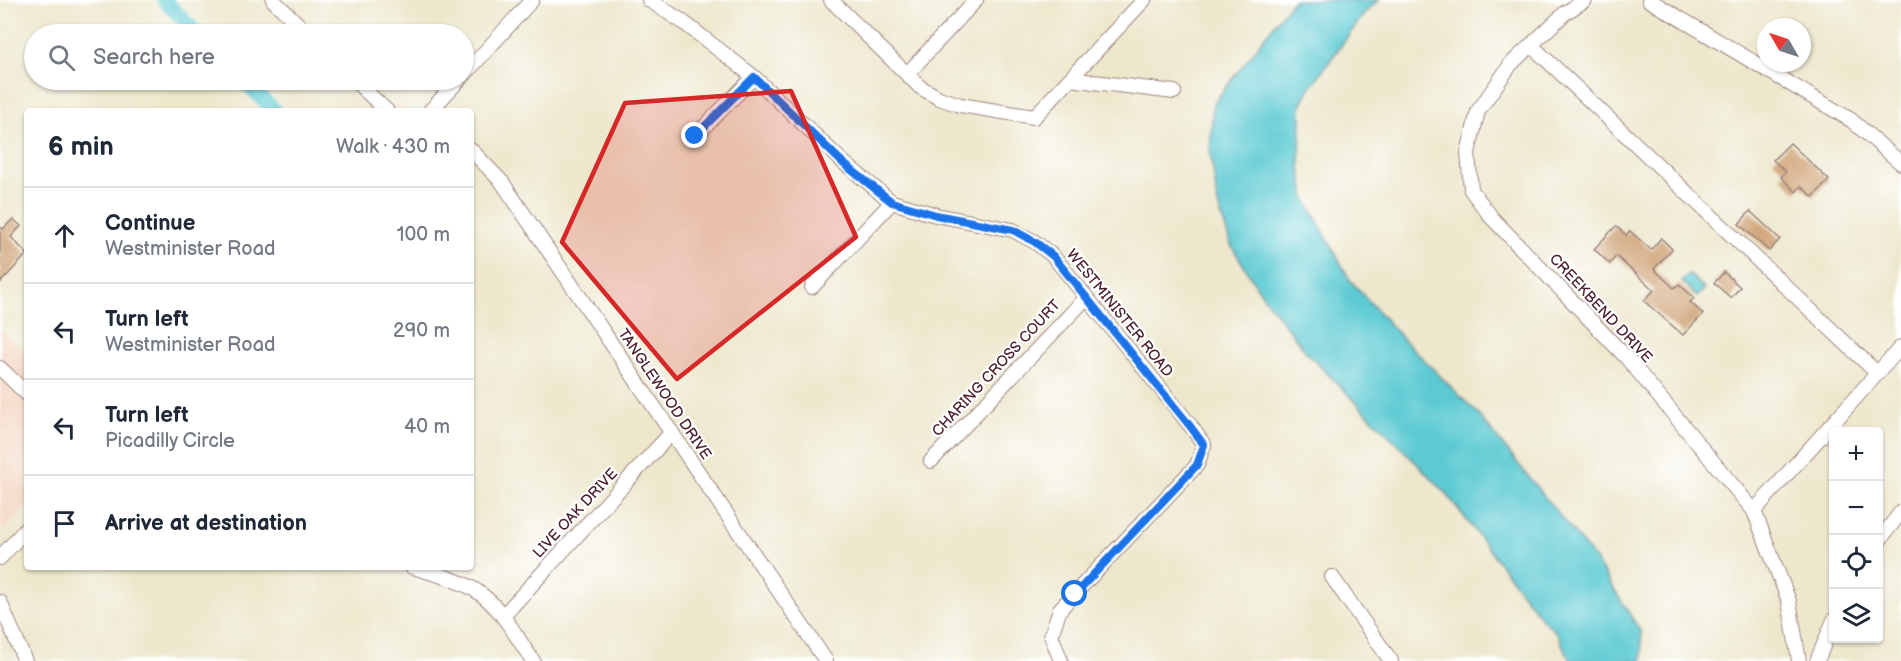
<!DOCTYPE html>
<meta charset="utf-8">
<style>
body{margin:0;font-family:"Balsamiq Sans",sans-serif;background:#f6f6f7;color:#1f2937}
.controls{position:absolute;right:18px;bottom:18px;display:grid;overflow:hidden;border-radius:6px;box-shadow:0 2px 4px #0004}
.controls button{width:54px;height:54px;display:grid;place-items:center;padding:0;border:0;border-bottom:2px solid #e0e1e3;background:#fff;color:#1f2937;font:30px sans-serif}
.compass{position:absolute;left:1757px;top:18px;width:54px;height:54px;border-radius:50%;background:#fff;box-shadow:0 2px 4px #0004;rotate:309deg}
.stop{position:absolute;width:18px;height:18px;margin:-14px;border:4px solid #1a73e8;border-radius:50%;background:#fff}
.stop.end{background:#1a73e8;border-color:#fff;box-shadow:0 2px 6px #0008}
.list{margin:0;padding:0;list-style:none}
h2{display:flex;justify-content:space-between;align-items:center;height:78px;margin:0;padding:0 24px;font-size:26px}
h2 small{font-size:20px;font-weight:400;color:#747a83}
.list li{display:grid;grid-template-columns:39px 1fr auto;gap:18px;align-items:center;box-sizing:border-box;height:96px;padding:0 24px;border-top:2px solid #e0e1e3}
.list b{display:block;font-size:22px;white-space:nowrap}
.list p{margin:0;font-size:20px;white-space:nowrap;color:#747a83}
.list em{font-size:20px;font-style:normal;color:#747a83}
.icon{flex:none;width:33px;height:33px;fill:none;stroke:currentColor;stroke-width:2;stroke-linecap:round;stroke-linejoin:round}
.map{position:relative;flex:none;width:1901px;height:661px;overflow:hidden}
.search{position:absolute;background:#fff;box-shadow:0 2px 4px #0004;left:24px;top:24px;width:450px;height:66px;display:flex;align-items:center;gap:15px;box-sizing:border-box;padding:0 21px;border-radius:33px;color:#747a83;font-size:22px}
.panel{position:absolute;background:#fff;box-shadow:0 2px 4px #0004;left:24px;top:108px;width:450px;height:462px;border-radius:6px}
.map>svg:first-child{display:block}
.built{fill:#f3d4bf}
.water{fill:#5dcad3;stroke:#54747f;stroke-width:1.5}
.lines{fill:none;stroke-linecap:round;stroke-linejoin:round}
.canal{stroke:#5dcad3;stroke-width:15}
.building{fill:#cfa175}
.minor-casing{stroke:#9c837c;stroke-width:16}
.minor{stroke:#fff;stroke-width:14}
.route{stroke:#1a73e8;stroke-width:8}
.marked{fill:#d62828;fill-opacity:0.2;stroke:#d62828;stroke-width:4.5;stroke-linejoin:round}
.labels{text-anchor:middle;stroke-width:4.5;stroke-linejoin:round;paint-order:stroke}
.street-label{font-size:15px;fill:#4a1f2b;stroke:#fff}
</style>
<div class="map">
<svg width="1901" height="661" viewBox="0 0 1901 661">
<rect width="100%" height="100%" fill="#fff"/>
<filter id="ink" filterUnits="userSpaceOnUse"><feTurbulence type="fractalNoise" baseFrequency=".0167" numOctaves="2"/><feDisplacementMap in="SourceGraphic" scale="12" xChannelSelector="R" yChannelSelector="G"/><feConvolveMatrix kernelMatrix="1 2 1 2 8 2 1 2 1" color-interpolation-filters="sRGB"/></filter>
<filter id="wash" filterUnits="userSpaceOnUse"><feTurbulence type="fractalNoise" baseFrequency=".008" numOctaves="4" result="noise"/><feDisplacementMap in="SourceGraphic" scale="24" xChannelSelector="R" yChannelSelector="G"/><feGaussianBlur stdDeviation="1.35" result="paint"/><feColorMatrix in="noise" values="0 0 0 0 0 0 0 0 0 0 0 0 0 0 0 0 0 1.4 0 .05"/><feComposite in="paint" operator="in"/></filter>
<g filter="url(#wash)">
<rect width="100%" height="100%" fill="#ede7cc"/>
<polygon class="built" points="3,331 27,356 27,508 2,533 0,530 0,333"/>
<g class="water">
<polygon points="1293,0 1379,0 1365,13 1310,88 1301,105 1300,166 1305,198 1350,280 1401,337 1477,413 1594,558 1641,632 1642,661 1571,661 1555,631 1541,618 1446,493 1306,352 1262,295 1231,245 1218,205 1210,150 1213,104"/>
<polygon points="1689,274 1704,289 1697,297 1681,281"/>
</g>
<g class="lines">
<g class="canal">
<polyline points="164,0 198,34"/>
<polyline points="243,80 275,111"/>
</g>
</g>
<g id="blocks">
<g class="building">
<polygon points="1790,143 1829,180 1813,197 1801,186 1796,192 1781,177 1786,172 1773,160"/>
<polygon points="1750,211 1780,239 1769,251 1739,224"/>
<polygon points="13,219 21,226 11,237 27,254 0,283 0,227 3,229"/>
<polygon points="1616,226 1626,235 1630,231 1651,250 1661,238 1672,249 1654,269 1674,288 1679,284 1694,298 1690,302 1703,314 1683,335 1644,301 1654,290 1616,256 1610,264 1594,249"/>
<polygon points="1724,272 1740,287 1731,298 1714,283"/>
</g>
</g>
</g>
<g filter="url(#ink)">
<use href="#blocks" fill-opacity="0" stroke="#9c837c" stroke-width="1.5"/>
<g class="lines">
<defs>
<g id="minor">
<polyline points="273,0 308,34"/>
<polyline points="649,0 683,22 754,77 844,163 892,202 936,215 1013,230 1035,242 1053,256 1190,425 1204,445 1197,465 1060,609 1051,635 1061,661"/>
<polyline points="831,0 920,87 939,98 960,105 1034,117 1144,0"/>
<polyline points="1585,0 1565,13 1511,64 1478,111 1468,153 1471,190 1492,218 1626,357 1754,511 1789,601 1799,661"/>
<polyline points="1649,0 1851,120 1901,163"/>
<polyline points="1531,45 1877,373"/>
<polyline points="907,74 976,0"/>
<polyline points="464,75 532,0"/>
<polyline points="1070,79 1174,92"/>
<polyline points="354,80 387,111"/>
<polyline points="430,111 459,80"/>
<polyline points="695,136 754,77"/>
<polyline points="471,150 502,182 826,661"/>
<polyline points="812,287 892,202"/>
<polyline points="0,368 27,394"/>
<polyline points="931,461 1086,298"/>
<polyline points="1754,511 1901,347"/>
<polyline points="1878,542 1901,512"/>
<polyline points="0,558 27,528"/>
<path d="M412 567C430 572 463 581 478 592 502 608 517 638 533 661"/>
<polyline points="1332,577 1391,661"/>
<polyline points="0,602 25,661"/>
<polyline points="503,616 672,432"/>
<polyline points="1817,661 1834,620"/>
</g>
</defs>
<use href="#minor" class="minor-casing"/>
<use href="#minor" class="minor"/>
</g>
</g>
<g class="lines" filter="url(#ink)">
<polyline class="route" points="695,136 754,77 844,164 892,202 936,215 1013,230 1035,242 1053,256 1190,426 1204,445 1197,465 1075,594"/>
</g>
<path class="marked" d="M791 91 856 237 677 379 562 242 625 103Z"/>
<g class="labels">
<g class="street-label">
<text transform="translate(1601 308) rotate(47)" y="5">CREEKBEND DRIVE</text>
<text transform="translate(1120 313) rotate(51)" y="5">WESTMINISTER ROAD</text>
<text transform="translate(996 368) rotate(-47)" y="5">CHARING CROSS COURT</text>
<text transform="translate(665 394) rotate(56)" y="5">TANGLEWOOD DRIVE</text>
<text transform="translate(575 513) rotate(-47)" y="5">LIVE OAK DRIVE</text>
</g>
</g>
</svg>
<div class="controls">
<button>+</button>
<button>−</button>
<button><svg class="icon" aria-label="locate" viewBox="0 0 24 24"><circle cx="12" cy="12" r="6"/><path d="M12 2v4M12 18v4M2 12h4M18 12h4"/></svg></button>
<button><svg class="icon" aria-label="layers" viewBox="0 0 24 24"><path d="M12 4l9 5-9 5-9-5zM3 14l9 5 9-5"/></svg></button>
</div>
<svg class="compass" viewBox="-18 -18 36 36"><path d="M0-13l5 13h-10z" fill="#e53935"/><path d="M0 13l5-13h-10z" fill="#747a83"/></svg>
<div class="stop" style="left:1075px;top:594px"></div>
<div class="stop end" style="left:695px;top:136px"></div>
<div class="search"><svg class="icon" aria-label="search" viewBox="0 0 24 24"><circle cx="10" cy="10" r="6"/><path d="M15 15l6 6"/></svg>Search here</div>
<section class="panel">
<h2>6 min<small>Walk · 430 m</small></h2>
<ul class="list">
<li><svg class="icon" aria-label="ahead" viewBox="0 0 24 24"><path d="M12 20V5M6 11l6-6 6 6"/></svg><div><b>Continue</b><p>Westminister Road</p></div><em>100 m</em></li>
<li><svg class="icon" aria-label="left" viewBox="0 0 24 24"><path d="M17 20v-9H6M10 6l-5 5 5 5"/></svg><div><b>Turn left</b><p>Westminister Road</p></div><em>290 m</em></li>
<li><svg class="icon" aria-label="left" viewBox="0 0 24 24"><path d="M17 20v-9H6M10 6l-5 5 5 5"/></svg><div><b>Turn left</b><p>Picadilly Circle</p></div><em>40 m</em></li>
<li><svg class="icon" aria-label="arrive" viewBox="0 0 24 24"><path d="M6 21V4h12l-3 4 3 4H6"/></svg><div><b>Arrive at destination</b></div></li>
</ul>
</section>
</div>
